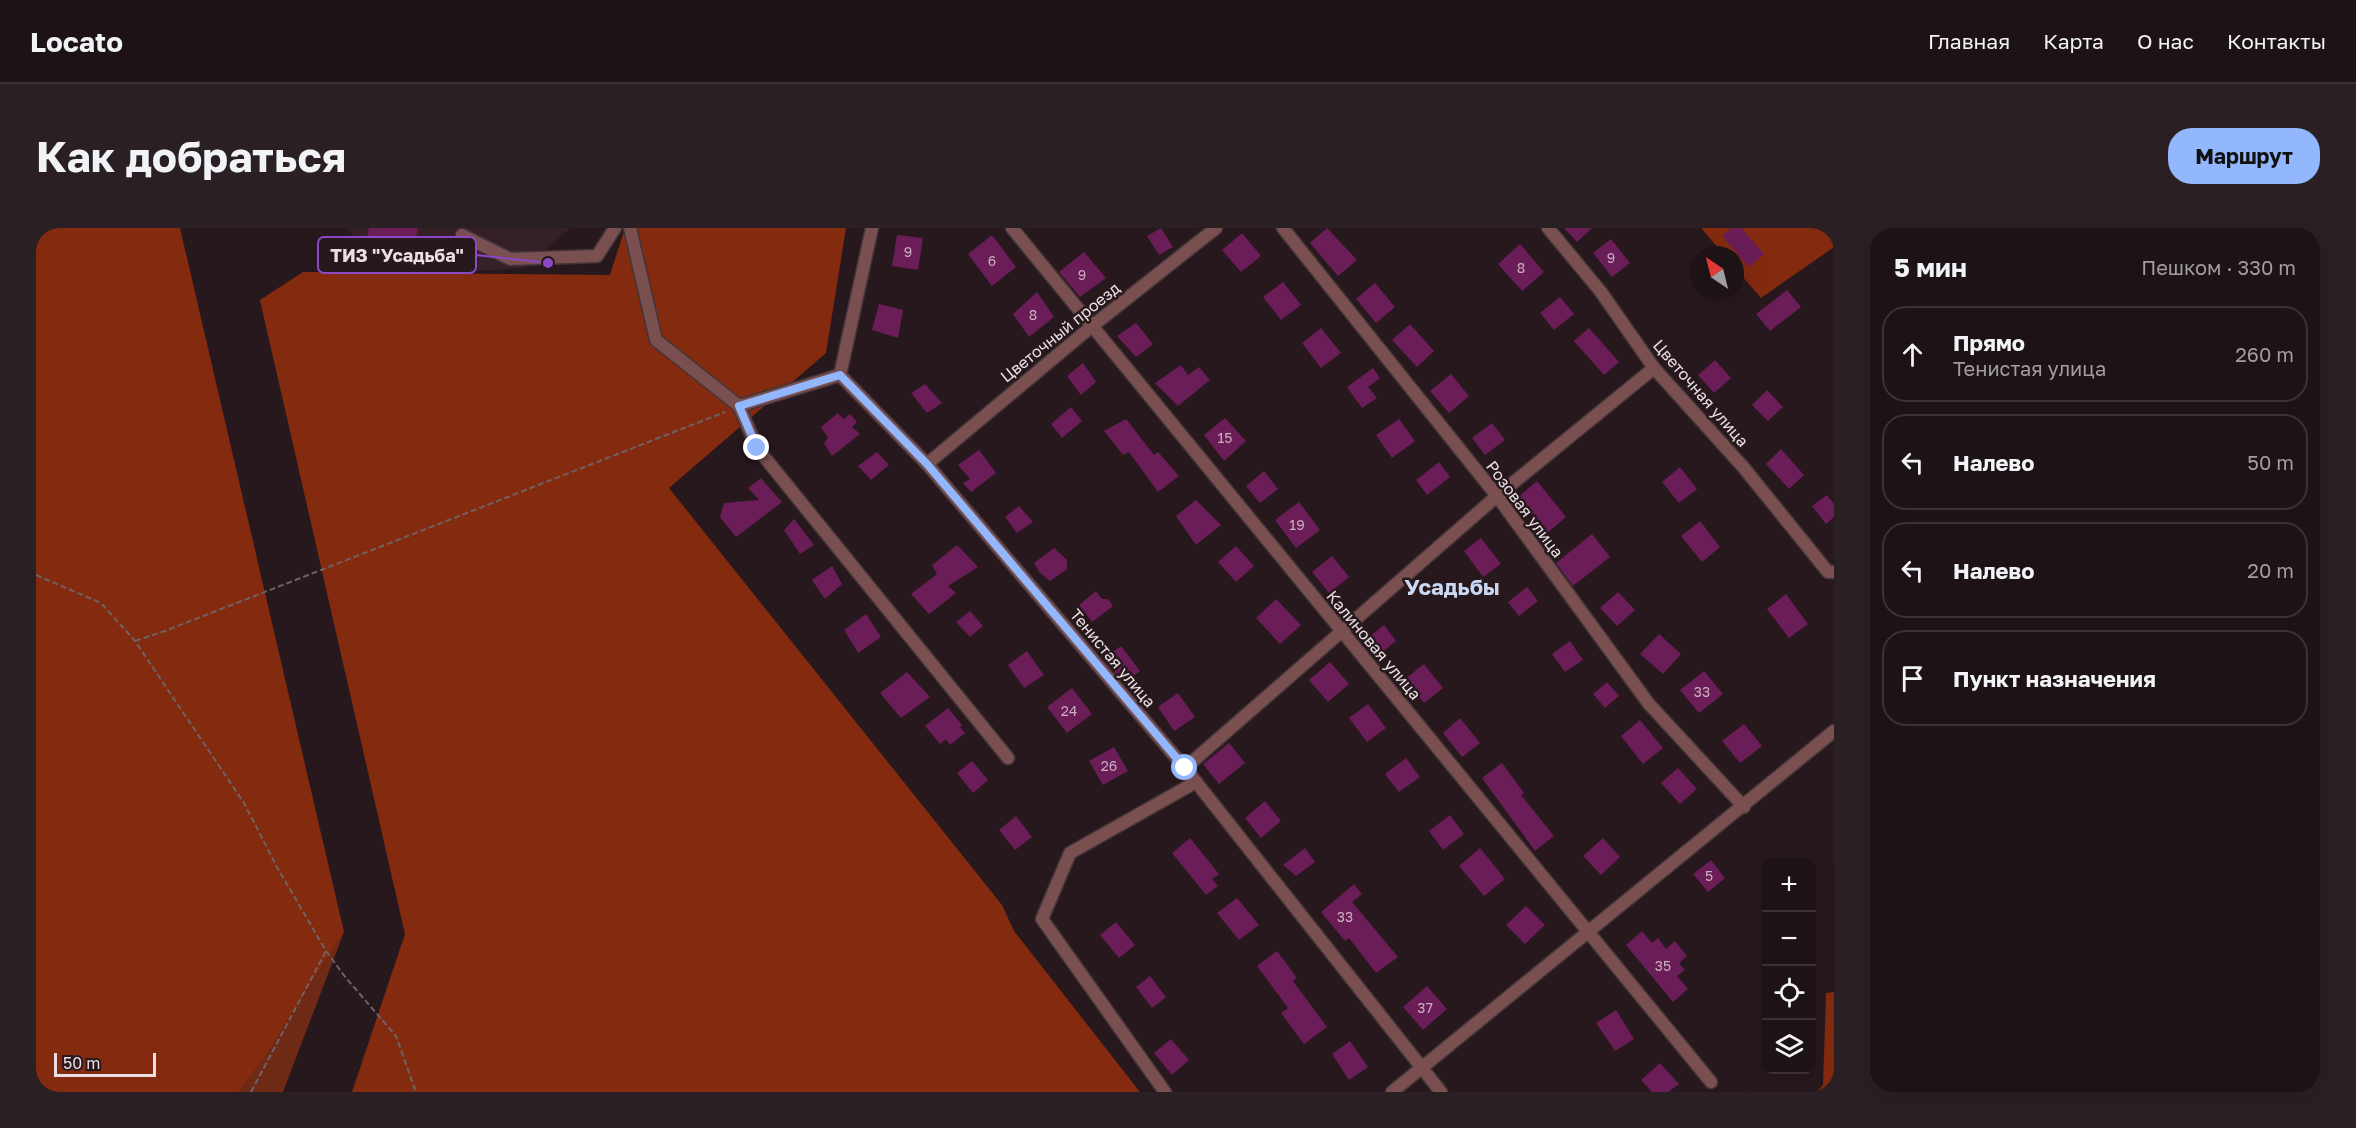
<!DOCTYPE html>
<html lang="ru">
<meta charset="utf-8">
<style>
body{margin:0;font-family:"Golos Text",sans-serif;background:#2a2023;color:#f1f3f6}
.controls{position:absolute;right:18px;bottom:18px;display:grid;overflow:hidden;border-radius:12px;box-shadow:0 6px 24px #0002}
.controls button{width:54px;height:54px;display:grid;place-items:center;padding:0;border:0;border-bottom:2px solid #3b3235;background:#1d1216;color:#f1f3f6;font:30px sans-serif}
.compass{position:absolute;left:1654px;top:18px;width:54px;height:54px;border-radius:50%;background:#1d1216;box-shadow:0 6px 24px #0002;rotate:325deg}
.scale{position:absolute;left:18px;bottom:15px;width:102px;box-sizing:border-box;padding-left:6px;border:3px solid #eadfe2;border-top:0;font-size:16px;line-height:21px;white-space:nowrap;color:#eadfe2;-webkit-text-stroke:4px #27181d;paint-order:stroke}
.stop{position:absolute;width:18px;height:18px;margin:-14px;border:4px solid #93b7fd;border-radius:50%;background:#fff}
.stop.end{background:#93b7fd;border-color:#fff;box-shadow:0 2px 6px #0008}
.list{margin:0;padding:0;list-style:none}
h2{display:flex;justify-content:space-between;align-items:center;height:78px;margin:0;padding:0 24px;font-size:26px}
h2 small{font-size:20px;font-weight:400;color:#a09ea1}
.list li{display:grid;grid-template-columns:39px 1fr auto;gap:18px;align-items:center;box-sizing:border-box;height:96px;margin:0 12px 12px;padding:0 12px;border:2px solid #3b3235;border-radius:24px}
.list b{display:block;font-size:22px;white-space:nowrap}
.list p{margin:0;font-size:20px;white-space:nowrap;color:#a09ea1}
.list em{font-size:20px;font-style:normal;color:#a09ea1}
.icon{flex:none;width:33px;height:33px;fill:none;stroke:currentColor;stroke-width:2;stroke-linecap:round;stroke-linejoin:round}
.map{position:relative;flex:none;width:1798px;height:864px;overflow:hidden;border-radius:24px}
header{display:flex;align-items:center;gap:36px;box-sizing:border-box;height:84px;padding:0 30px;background:#1d1216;border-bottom:2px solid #3b3235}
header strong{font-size:28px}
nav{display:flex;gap:33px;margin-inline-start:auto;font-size:21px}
.intro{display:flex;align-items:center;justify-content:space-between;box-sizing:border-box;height:144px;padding:0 36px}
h1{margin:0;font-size:42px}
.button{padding:15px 27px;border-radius:24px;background:#93b7fd;color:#111;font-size:21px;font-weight:700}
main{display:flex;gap:36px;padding:0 36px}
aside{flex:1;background:#1d1216;border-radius:24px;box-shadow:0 6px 24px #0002}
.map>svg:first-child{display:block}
.built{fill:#362027}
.green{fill:#6f2a16}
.forest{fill:#842b0f}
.building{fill:#6a1d57}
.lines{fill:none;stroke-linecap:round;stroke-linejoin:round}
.street-casing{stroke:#423439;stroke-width:15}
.path{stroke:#6f6165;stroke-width:2;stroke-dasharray:6 3;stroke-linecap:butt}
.street{stroke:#7a4f50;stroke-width:12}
.route{stroke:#93b7fd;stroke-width:8}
.labels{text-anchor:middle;stroke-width:5;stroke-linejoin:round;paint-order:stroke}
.number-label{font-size:14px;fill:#caaebf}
.street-label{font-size:16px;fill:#eadfe2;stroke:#27181d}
.district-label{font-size:22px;font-weight:bold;fill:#cad8f3;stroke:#27181d}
.leader{fill:none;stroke:#8c47c4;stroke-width:2}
.callout-dot{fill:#8c47c4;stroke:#27181d;stroke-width:2}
.callout{fill:#27181d;stroke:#8c47c4;stroke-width:2}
.callout-label{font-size:18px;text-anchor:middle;font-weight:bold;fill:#eadfe2}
</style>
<header>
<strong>Locato</strong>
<nav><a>Главная</a><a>Карта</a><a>О нас</a><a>Контакты</a></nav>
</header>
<div class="intro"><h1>Как добраться</h1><a class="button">Маршрут</a></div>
<main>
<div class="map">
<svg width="1798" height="864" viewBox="0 0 1798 864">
<rect width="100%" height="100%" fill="#27181d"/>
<polygon class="built" points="311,0 534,0 489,40 339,49 327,21"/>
<polygon class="green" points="308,704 247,864 203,864 227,832"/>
<g class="forest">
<polygon points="0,0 144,0 308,704 227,832 203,864 0,864"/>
<polygon points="589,0 810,0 790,125 633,260 966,677 978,703 1104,864 316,864 369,706 224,72 267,44 574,47"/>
<polygon points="1665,0 1798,0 1798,19 1725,70 1699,40 1699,27 1688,27"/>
<polygon points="1798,764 1798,864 1781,864 1787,857 1790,765"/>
</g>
<g class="building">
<polygon points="333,0 382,0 377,23 330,14"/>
<polygon points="1125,0 1137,19 1123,27 1111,8"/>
<polygon points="1291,0 1321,32 1302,48 1274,15"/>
<polygon points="1528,0 1556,0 1541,14"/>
<polygon points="1696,0 1705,0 1728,26 1713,39 1686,8"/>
<polygon points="1206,5 1225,28 1205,44 1186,22"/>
<polygon points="861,7 887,10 882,42 856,38"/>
<polygon points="956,7 980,39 956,58 932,26"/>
<polygon points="1575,11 1594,35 1576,49 1557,25"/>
<polygon points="1484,16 1508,44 1486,63 1462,36"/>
<polygon points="1048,24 1070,50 1044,69 1023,44"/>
<polygon points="1247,54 1265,77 1245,92 1227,69"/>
<polygon points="1339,55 1359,79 1340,95 1320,71"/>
<polygon points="1751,62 1765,79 1734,103 1720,86"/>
<polygon points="1001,64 1018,89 993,109 977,86"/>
<polygon points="1524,69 1538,86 1518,102 1504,85"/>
<polygon points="843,76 867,82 862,110 836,102"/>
<polygon points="1100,95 1117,116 1100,129 1081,108"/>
<polygon points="1374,96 1398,123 1381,139 1356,112"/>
<polygon points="1285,100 1305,125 1285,140 1266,115"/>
<polygon points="1553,100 1583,134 1568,147 1538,113"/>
<polygon points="1679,132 1695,150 1678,165 1662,147"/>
<polygon points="1047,135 1060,154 1045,167 1031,148"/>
<polygon points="1145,137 1152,147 1163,139 1174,152 1142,178 1119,155"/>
<polygon points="1337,140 1344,150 1332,159 1341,170 1326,180 1311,159"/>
<polygon points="1415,146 1433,168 1413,185 1394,163"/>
<polygon points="889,156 906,175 891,185 875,165"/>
<polygon points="1731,162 1747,179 1732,193 1716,177"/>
<polygon points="1035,179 1046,193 1026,210 1015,196"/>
<polygon points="802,185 808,191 814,186 821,194 816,199 824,206 796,228 788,215 792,210 785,199"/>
<polygon points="1189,190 1210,213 1188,233 1168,207"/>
<polygon points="1090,191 1118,227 1122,224 1143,248 1122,264 1093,224 1087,227 1068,203"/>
<polygon points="1363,191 1379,213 1356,230 1340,207"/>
<polygon points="1456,195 1469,212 1449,227 1436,210"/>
<polygon points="1745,221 1768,247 1753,261 1730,236"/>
<polygon points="943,222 960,245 935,264 927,255 934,251 922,237"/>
<polygon points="841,224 853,237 835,252 822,238"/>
<polygon points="1403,234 1414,249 1391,267 1380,252"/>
<polygon points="1644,239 1661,261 1643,275 1626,254"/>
<polygon points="1228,243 1242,261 1224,275 1210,258"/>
<polygon points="725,250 746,274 700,309 684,289 688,275 723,272 712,260"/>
<polygon points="1501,253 1530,289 1511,305 1481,270"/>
<polygon points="1791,267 1798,276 1798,289 1790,296 1776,278"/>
<polygon points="1160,272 1185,297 1160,317 1140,288"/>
<polygon points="1263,274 1284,302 1260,320 1239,292"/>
<polygon points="983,278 997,294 981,305 969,289"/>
<polygon points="758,291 778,317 764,326 748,302"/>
<polygon points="1664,293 1684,319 1666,334 1645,308"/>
<polygon points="1556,306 1574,329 1537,358 1520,335"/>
<polygon points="1445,310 1465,336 1447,349 1428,323"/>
<polygon points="921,317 942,339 912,358 920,365 893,386 875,366 901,346 896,337"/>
<polygon points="1200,318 1218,338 1200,354 1182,334"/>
<polygon points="1018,320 1031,332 1031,341 1014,353 1003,344 998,335"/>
<polygon points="1296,328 1313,349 1293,365 1276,344"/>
<polygon points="796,338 806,356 789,371 776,352"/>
<polygon points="1491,359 1502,373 1483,388 1472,374"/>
<polygon points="1060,363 1066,371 1072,371 1077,378 1056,394 1043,377"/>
<polygon points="1582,364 1599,382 1581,398 1564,380"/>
<polygon points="1750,366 1772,396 1753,410 1731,381"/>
<polygon points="1240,371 1265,397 1244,416 1220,390"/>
<polygon points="934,383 947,398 934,409 920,394"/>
<polygon points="830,386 845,409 822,425 808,402"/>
<polygon points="1348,397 1360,413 1345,425 1333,409"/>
<polygon points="1623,406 1645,426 1627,446 1604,426"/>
<polygon points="1534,413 1547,432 1529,444 1516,426"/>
<polygon points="1085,418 1104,443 1088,455 1067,431"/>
<polygon points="991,423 1008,447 988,460 972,437"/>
<polygon points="1294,434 1313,456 1292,474 1273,452"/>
<polygon points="1388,436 1407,460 1388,475 1369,451"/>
<polygon points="1668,443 1687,466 1663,485 1644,462"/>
<polygon points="871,444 894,469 865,490 844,465"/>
<polygon points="1571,454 1583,468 1569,480 1557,466"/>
<polygon points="1036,460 1056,486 1031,505 1011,479"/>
<polygon points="1142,465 1159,489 1138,503 1122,479"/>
<polygon points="1332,476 1350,500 1331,514 1313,490"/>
<polygon points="912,480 926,497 924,499 929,505 914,517 910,511 904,516 889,498"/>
<polygon points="1424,490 1444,515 1426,529 1407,505"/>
<polygon points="1604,492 1627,520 1607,536 1585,508"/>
<polygon points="1708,496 1726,518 1704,535 1686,513"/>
<polygon points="1193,515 1209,535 1183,556 1167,536"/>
<polygon points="1078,519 1092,543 1067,557 1053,533"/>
<polygon points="1370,530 1384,549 1363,564 1349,546"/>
<polygon points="936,533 952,552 937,565 921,545"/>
<polygon points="1466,535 1488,565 1485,567 1518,608 1499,623 1446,550"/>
<polygon points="1642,540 1661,561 1644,576 1625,555"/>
<polygon points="1229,573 1245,593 1225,610 1209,590"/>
<polygon points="1414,587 1428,606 1407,622 1393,603"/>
<polygon points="980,588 996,609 979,622 963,602"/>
<polygon points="1154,610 1183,646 1176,651 1182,658 1170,667 1136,625"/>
<polygon points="1567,610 1584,629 1565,647 1547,628"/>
<polygon points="1269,620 1279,634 1260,648 1247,637"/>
<polygon points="1444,620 1469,651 1448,668 1423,638"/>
<polygon points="1675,632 1689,650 1672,664 1657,646"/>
<polygon points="1318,656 1326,666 1316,674 1362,729 1340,745 1313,710 1309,713 1285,684"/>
<polygon points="1201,670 1223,697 1203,712 1181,685"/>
<polygon points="1490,678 1509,697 1489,716 1470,697"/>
<polygon points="1080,694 1099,717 1083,730 1064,707"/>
<polygon points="1606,703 1616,715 1622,710 1630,721 1639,713 1651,728 1643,735 1649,742 1641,748 1652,761 1637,774 1590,717"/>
<polygon points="1241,723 1261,750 1257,753 1291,799 1268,816 1245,785 1252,780 1221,738"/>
<polygon points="1114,748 1130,769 1116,780 1100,759"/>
<polygon points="1391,758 1411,781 1387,802 1367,779"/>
<polygon points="1580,782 1598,811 1579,823 1560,795"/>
<polygon points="1135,811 1153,832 1136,847 1118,825"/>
<polygon points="1314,813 1332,839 1313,852 1296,826"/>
<polygon points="1624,835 1643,856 1632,864 1616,864 1605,852"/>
</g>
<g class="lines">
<defs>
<g id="street">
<polyline points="594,0 620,112 703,178 804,147"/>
<polyline points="976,0 1675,854"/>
<polyline points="1247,0 1461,268 1613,476 1708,579"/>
<polyline points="1512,0 1565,64 1618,140 1708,240 1792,344 1798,344"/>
<polyline points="426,7 474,31 561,28 579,0"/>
<polyline points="804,147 891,236 1149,540 1405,864"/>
<polyline points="804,147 836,0"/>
<polyline points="703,178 721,220 972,530"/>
<polyline points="891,236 1055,99 1180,0"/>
<polyline points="1149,540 1461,268 1618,140"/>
<polyline points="1129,864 1006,691 1034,625 1160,554"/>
<polyline points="1356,864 1798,503"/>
</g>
</defs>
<use href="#street" class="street-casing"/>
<g class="path">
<polyline points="0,347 65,375 99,413 208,575 241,639 290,723 310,750 360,808 380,864"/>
<polyline points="99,413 129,403 689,184"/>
<polyline points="215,864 290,723"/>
</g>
<use href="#street" class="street"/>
</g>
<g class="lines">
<polyline class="route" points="721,220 703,178 804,147 891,236 1149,540"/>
</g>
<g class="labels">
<g class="number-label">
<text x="872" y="29">9</text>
<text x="1575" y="35">9</text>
<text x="956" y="38">6</text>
<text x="1485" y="45">8</text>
<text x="1046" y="52">9</text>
<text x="997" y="92">8</text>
<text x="1189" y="215">15</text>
<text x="1261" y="302">19</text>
<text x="1666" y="469">33</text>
<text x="1033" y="488">24</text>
<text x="1073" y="543">26</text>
<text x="1673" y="653">5</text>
<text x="1309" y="694">33</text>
<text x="1627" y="743">35</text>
<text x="1389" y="785">37</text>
</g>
<g class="street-label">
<text transform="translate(1024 104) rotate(-39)" y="6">Цветочный проезд</text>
<text transform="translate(1665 165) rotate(49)" y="6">Цветочная улица</text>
<text transform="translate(1489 281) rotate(53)" y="6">Розовая улица</text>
<text transform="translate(1338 417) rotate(50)" y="6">Калиновая улица</text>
<text transform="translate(1077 430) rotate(50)" y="6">Тенистая улица</text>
</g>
<g class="district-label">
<text x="1416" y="367">Усадьбы</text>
</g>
</g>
<path class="leader" d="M512 35L440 27"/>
<circle class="callout-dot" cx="512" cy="35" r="6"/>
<rect class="callout" x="282" y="9" width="158" height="36" rx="6"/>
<g class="callout-label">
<text x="361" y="34">ТИЗ "Усадьба"</text>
</g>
</svg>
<div class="controls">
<button>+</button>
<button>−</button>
<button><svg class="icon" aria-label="locate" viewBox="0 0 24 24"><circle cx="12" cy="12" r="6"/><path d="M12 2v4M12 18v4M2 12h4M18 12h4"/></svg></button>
<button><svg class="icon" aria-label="layers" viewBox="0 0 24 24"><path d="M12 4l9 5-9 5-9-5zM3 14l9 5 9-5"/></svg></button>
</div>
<svg class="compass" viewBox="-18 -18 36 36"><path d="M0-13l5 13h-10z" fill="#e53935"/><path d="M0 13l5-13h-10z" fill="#a09ea1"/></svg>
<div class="scale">50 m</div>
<div class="stop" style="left:1149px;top:540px"></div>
<div class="stop end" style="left:721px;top:220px"></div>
</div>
<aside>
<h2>5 мин<small>Пешком · 330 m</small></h2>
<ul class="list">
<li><svg class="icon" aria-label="ahead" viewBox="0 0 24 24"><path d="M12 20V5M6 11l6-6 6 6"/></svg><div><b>Прямо</b><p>Тенистая улица</p></div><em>260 m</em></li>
<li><svg class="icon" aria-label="left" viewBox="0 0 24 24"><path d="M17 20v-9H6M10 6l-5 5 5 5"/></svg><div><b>Налево</b></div><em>50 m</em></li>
<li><svg class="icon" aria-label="left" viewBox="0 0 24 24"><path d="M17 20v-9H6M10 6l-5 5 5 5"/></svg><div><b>Налево</b></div><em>20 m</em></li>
<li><svg class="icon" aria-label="arrive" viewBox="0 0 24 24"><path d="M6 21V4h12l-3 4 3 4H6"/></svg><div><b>Пункт назначения</b></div></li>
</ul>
</aside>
</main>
